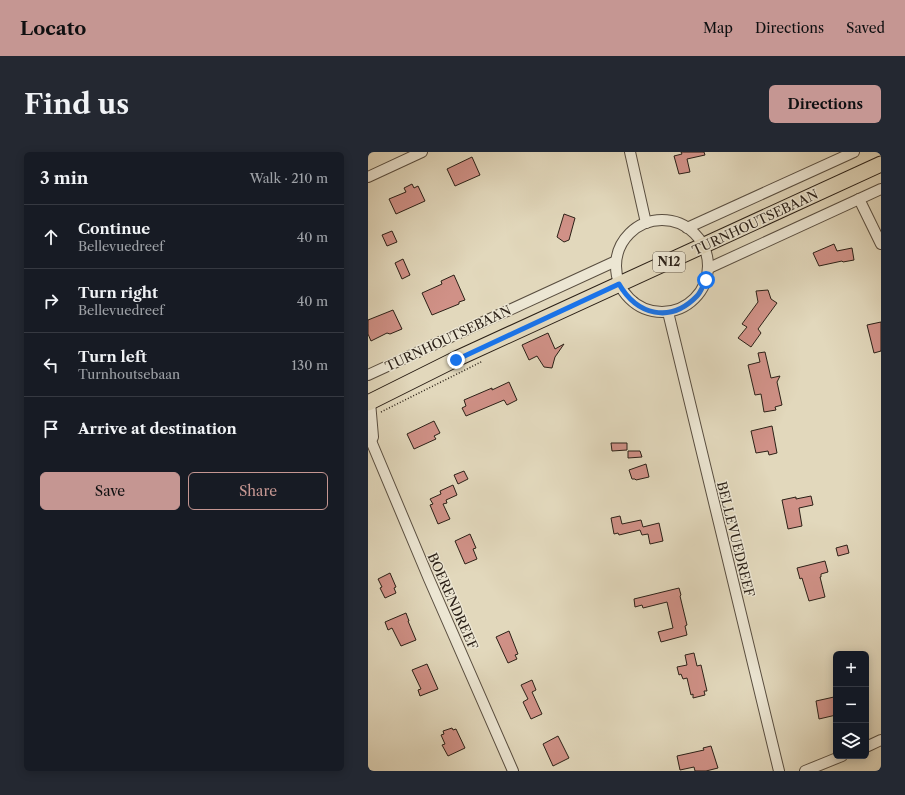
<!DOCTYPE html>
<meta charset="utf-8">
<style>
body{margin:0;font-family:"Libre Caslon Text",serif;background:#242831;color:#f1f3f6}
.controls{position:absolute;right:12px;bottom:12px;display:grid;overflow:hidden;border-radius:6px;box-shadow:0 2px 10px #0003}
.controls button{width:36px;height:36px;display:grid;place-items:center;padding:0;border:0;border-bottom:1px solid #363941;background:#171b24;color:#f1f3f6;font:20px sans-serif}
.stop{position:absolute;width:12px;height:12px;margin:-9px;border:3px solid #1a73e8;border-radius:50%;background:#fff}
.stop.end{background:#1a73e8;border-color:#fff;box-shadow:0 1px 4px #0008}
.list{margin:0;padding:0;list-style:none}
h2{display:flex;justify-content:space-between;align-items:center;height:52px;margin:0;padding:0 16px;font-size:17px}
h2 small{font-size:13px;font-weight:400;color:#9ea1a6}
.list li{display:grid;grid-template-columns:26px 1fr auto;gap:12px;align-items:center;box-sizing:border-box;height:64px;padding:0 16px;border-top:1px solid #363941}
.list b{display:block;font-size:15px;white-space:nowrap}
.list p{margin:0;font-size:13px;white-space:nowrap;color:#9ea1a6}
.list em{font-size:13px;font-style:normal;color:#9ea1a6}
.actions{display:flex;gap:8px;padding:12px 16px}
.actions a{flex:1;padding:9px 0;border:1px solid #c59692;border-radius:6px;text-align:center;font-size:14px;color:#c59692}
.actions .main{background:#c59692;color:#111}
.icon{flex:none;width:22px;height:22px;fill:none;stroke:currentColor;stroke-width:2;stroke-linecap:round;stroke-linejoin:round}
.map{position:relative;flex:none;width:513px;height:619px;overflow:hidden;border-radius:6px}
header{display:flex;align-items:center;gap:24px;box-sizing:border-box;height:56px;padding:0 20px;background:#c59692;color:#111}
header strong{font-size:19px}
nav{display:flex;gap:22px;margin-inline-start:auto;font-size:14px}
.intro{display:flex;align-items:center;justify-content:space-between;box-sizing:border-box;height:96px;padding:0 24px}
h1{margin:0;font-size:28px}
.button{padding:10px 18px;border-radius:6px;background:#c59692;color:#111;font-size:14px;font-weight:700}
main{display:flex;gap:24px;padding:0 24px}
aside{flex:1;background:#171b24;border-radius:6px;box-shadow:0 2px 10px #0003}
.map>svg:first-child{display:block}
.building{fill:#d09187;stroke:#2b2017}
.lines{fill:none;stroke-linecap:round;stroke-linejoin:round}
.street-casing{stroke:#594e40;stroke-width:12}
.primary-casing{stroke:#2b2017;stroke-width:17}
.path{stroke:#2b2017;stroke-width:1.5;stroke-dasharray:1 2;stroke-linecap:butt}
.street{stroke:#ece6d3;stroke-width:10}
.primary{stroke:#e2d8bc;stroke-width:15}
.route{stroke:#1a73e8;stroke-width:5}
.labels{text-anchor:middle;stroke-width:3;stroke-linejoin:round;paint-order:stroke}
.shield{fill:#ece6d3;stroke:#655b4f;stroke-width:1}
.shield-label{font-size:12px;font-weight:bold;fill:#2b2017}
.street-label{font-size:13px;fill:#2b2017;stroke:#ece6d3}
</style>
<header>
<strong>Locato</strong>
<nav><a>Map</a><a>Directions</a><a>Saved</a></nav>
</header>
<div class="intro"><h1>Find us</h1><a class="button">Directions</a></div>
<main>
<aside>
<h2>3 min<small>Walk · 210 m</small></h2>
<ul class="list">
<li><svg class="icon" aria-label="ahead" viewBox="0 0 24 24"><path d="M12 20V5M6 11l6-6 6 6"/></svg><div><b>Continue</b><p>Bellevuedreef</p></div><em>40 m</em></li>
<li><svg class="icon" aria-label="right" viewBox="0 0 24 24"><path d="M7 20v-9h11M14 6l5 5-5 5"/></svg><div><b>Turn right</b><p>Bellevuedreef</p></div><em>40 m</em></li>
<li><svg class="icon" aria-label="left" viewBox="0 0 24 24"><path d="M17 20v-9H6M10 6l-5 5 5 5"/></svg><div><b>Turn left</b><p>Turnhoutsebaan</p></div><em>130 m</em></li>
<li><svg class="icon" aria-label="arrive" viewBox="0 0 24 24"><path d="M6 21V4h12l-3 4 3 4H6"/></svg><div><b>Arrive at destination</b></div></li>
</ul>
<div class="actions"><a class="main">Save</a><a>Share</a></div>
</aside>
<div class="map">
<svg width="513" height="619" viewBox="0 0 513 619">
<rect width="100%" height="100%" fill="#e2d8bc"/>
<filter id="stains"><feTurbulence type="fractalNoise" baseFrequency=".005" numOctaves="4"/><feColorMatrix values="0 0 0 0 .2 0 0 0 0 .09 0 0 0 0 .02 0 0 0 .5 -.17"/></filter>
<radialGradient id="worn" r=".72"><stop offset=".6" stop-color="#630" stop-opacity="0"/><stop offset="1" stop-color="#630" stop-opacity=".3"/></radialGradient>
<g class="building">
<polygon points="313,0 336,0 337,3 319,7 322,20 311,22 306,4 314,2"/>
<polygon points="104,5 112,23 87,34 79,17"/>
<polygon points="44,32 46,36 50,34 57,49 28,62 21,47 38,40 36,36"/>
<polygon points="196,62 207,66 201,88 196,90 189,85"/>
<polygon points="24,79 29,90 19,94 14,83"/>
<polygon points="466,92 469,99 484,96 486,108 475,110 474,109 451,114 445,101"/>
<polygon points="35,107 42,123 34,127 27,111"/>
<polygon points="86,123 97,148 91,150 91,152 64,163 54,141 74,132 73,129"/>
<polygon points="400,138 403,147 409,151 390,177 393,181 383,195 370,186 379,175 374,172 390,150 388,139"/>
<polygon points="25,158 34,177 22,182 19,181 3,189 0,182 0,168"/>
<polygon points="513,170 513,199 506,201 499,173"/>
<polygon points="180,181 187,197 196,192 187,205 184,216 176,215 169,204 161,208 154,193"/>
<polygon points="397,200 403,226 412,224 409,230 414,253 407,255 408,258 396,260 393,242 387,243 380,213 392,210 390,201"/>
<polygon points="141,230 149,248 139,253 136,248 98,264 94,256 98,254 96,248 124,236 124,238"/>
<polygon points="66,269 72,281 66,284 68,287 46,297 39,282"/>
<polygon points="404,274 409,301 401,303 400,299 388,301 383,279"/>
<polygon points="243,291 259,291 259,298 244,299"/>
<polygon points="260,299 272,299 274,305 260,306"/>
<polygon points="278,312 281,325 268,328 267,327 264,327 261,318"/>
<polygon points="96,319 100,327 90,332 86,323"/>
<polygon points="85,333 89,343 78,348 79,351 75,352 82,367 70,372 62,353 65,352 62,347 73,342 72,339"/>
<polygon points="443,344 445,353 431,356 434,374 420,377 414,348 428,345 428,347"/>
<polygon points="252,364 254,372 273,368 275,375 291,371 295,389 282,392 280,382 274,383 272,378 251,383 250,381 246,382 243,366"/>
<polygon points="102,382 108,396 105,397 109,407 97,412 87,389"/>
<polygon points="479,393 481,401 470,404 468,396"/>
<polygon points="457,409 460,420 453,422 453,425 452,425 457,445 441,449 434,426 432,427 429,416"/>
<polygon points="22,421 28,435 26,436 28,441 17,446 12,436 14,435 10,427"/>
<polygon points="311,436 313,443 312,444 319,473 317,474 319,483 293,490 290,480 305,476 299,450 275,456 274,453 267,455 266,447"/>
<polygon points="38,461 41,469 40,469 48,488 33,494 24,476 20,478 17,470"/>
<polygon points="141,479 150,502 147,503 149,507 140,511 128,485"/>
<polygon points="326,501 329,514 333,513 339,539 336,539 337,543 325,546 325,542 323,543 319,526 315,527 313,522 311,523 309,515 319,513 317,503"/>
<polygon points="59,512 70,537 52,544 50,538 53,537 44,518"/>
<polygon points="164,528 168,538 164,540 174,562 163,567 155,550 160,547 153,533"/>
<polygon points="466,545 466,547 468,547 468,563 451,567 448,549"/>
<polygon points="84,576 85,578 88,577 97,596 80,604 74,593 77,592 73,583 76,582 75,579"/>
<polygon points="190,584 201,606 185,614 175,592"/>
<polygon points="343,594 350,616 338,619 327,619 326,615 312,618 309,604 336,598 335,596"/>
</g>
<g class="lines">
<defs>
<g id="street">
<polyline points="262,0 278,71"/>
<polyline points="0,25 54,0"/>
<polyline points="491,47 513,92"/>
<circle cx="294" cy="114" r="46"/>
<polyline points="319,76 486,0"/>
<polyline points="341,116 513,37"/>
<polyline points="300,160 411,619"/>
<polyline points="0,223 248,109"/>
<polyline points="2,250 5,285 3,289"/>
<polyline points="0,288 3,289 61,427 145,619"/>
<polyline points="498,595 513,588"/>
<polyline points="437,619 474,604"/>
</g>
<polyline id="primary" points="0,251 88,207 513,12"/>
</defs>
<use href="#street" class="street-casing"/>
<use href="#primary" class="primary-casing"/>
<g class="path">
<polyline points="263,149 271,145"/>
<polyline points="13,260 115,209"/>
</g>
<use href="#street" class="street"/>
<use href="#primary" class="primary"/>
</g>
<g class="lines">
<path class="route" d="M88 208 251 132C269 163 302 172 329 144 333 140 335 133 338 128"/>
</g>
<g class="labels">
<rect class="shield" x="285" y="100" width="32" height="20" rx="3"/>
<g class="shield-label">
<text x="301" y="114">N12</text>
</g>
<g class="street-label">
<text transform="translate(387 70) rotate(-25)" y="5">TURNHOUTSEBAAN</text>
<text transform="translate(80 186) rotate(-25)" y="5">TURNHOUTSEBAAN</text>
<text transform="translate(368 387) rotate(76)" y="5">BELLEVUEDREEF</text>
<text transform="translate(85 449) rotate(66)" y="5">BOERENDREEF</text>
</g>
</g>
<rect width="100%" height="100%" filter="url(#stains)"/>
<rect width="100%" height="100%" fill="url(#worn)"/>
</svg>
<div class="controls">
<button>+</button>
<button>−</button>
<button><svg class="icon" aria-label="layers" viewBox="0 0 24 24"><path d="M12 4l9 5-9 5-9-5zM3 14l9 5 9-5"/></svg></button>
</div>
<div class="stop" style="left:338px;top:128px"></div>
<div class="stop end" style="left:88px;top:208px"></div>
</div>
</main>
